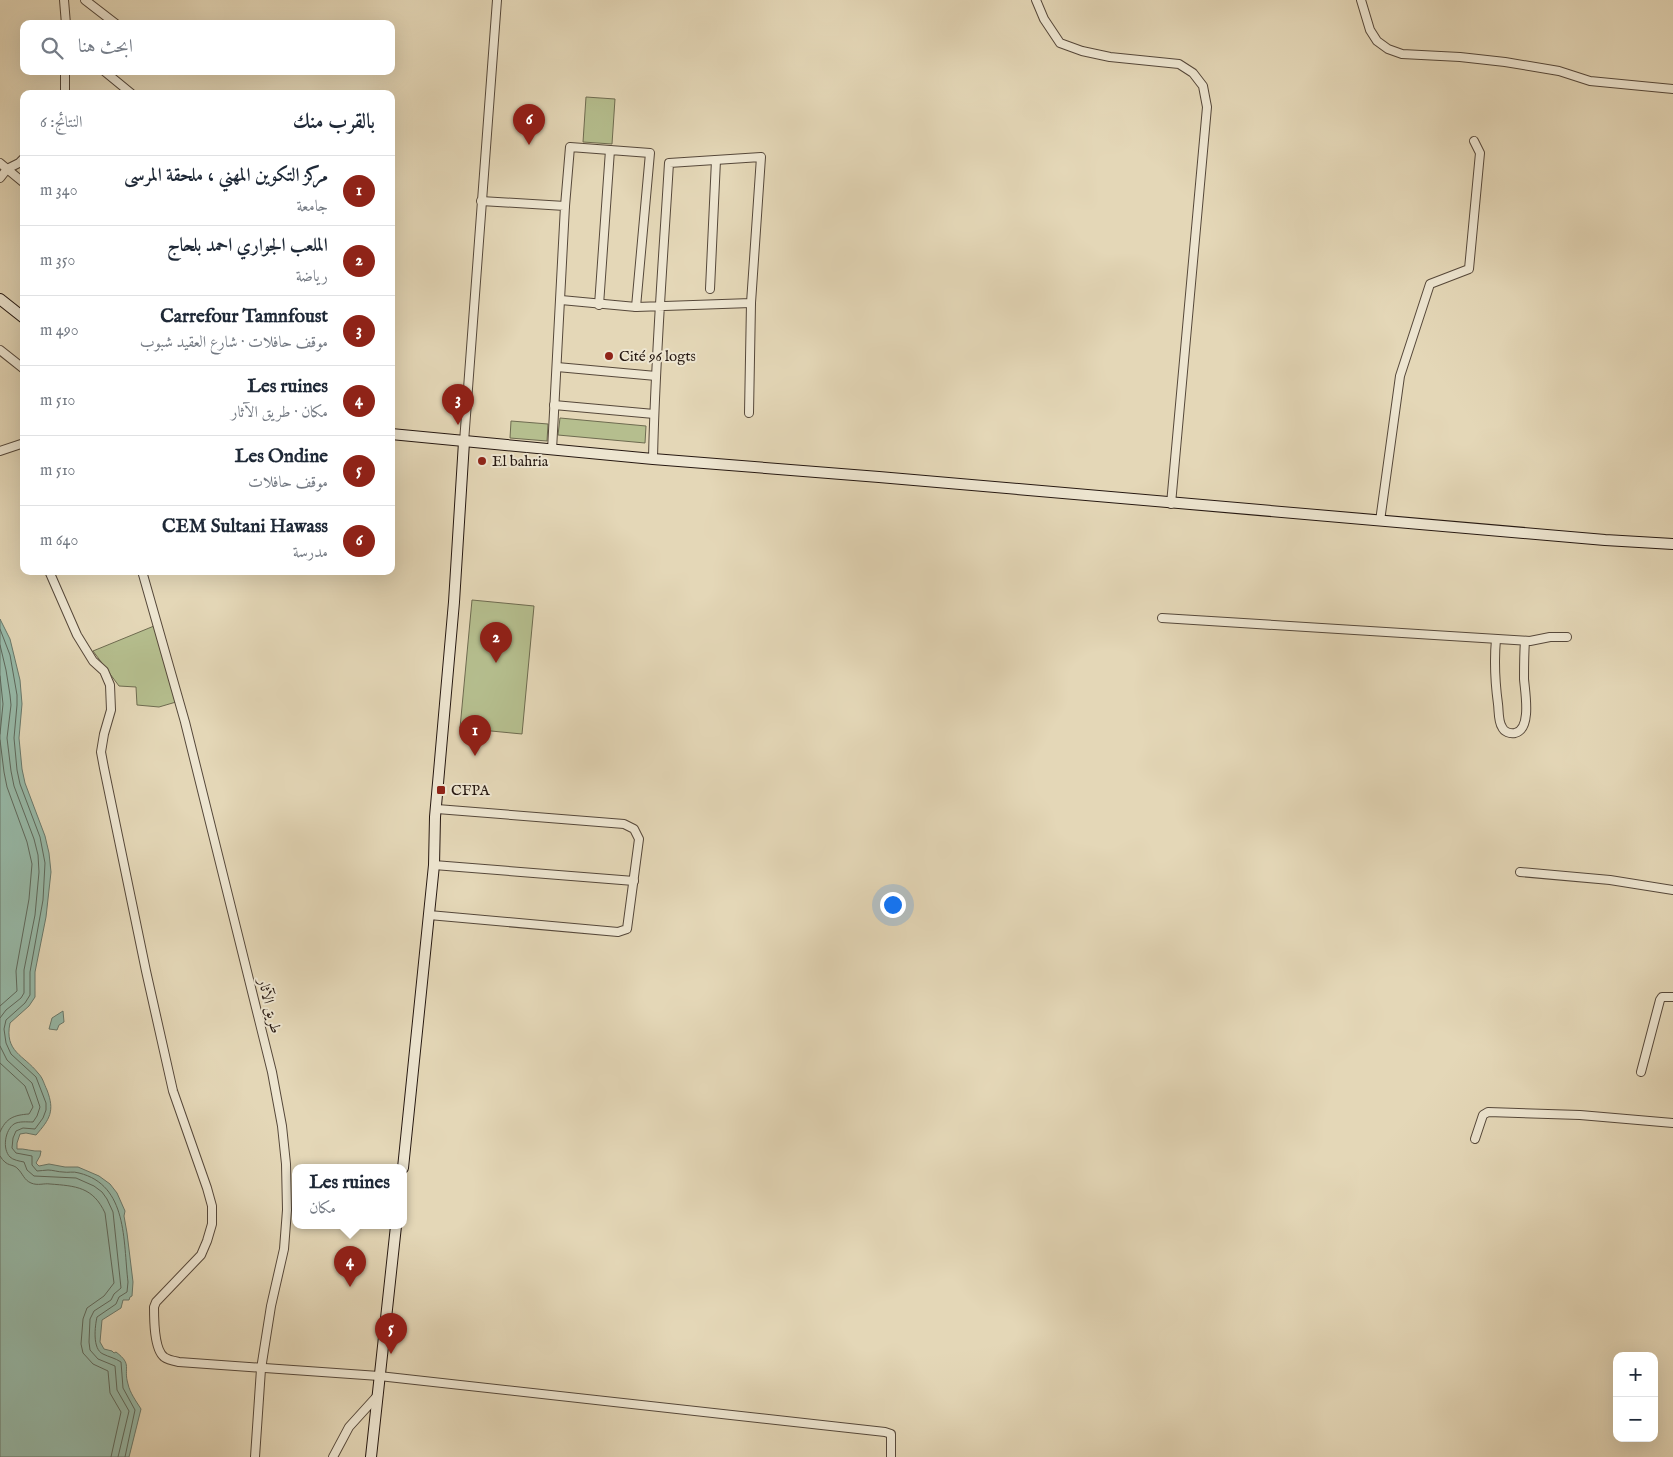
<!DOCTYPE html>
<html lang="ar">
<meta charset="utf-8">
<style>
body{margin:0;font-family:"IM FELL English",Amiri,serif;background:#f2f2f3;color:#1f2937;direction:rtl}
.controls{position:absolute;right:15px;bottom:15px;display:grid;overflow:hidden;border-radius:10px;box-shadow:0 5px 20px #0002}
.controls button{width:45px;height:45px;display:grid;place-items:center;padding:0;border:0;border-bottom:1px solid #e0e1e3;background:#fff;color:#1f2937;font:25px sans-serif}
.you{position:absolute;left:892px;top:904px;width:18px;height:18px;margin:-12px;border:4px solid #fff;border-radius:50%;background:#1a73e8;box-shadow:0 0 0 8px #1a73e833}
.badge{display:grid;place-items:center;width:32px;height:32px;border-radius:50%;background:#8f2418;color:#fff;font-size:16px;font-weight:700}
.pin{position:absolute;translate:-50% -41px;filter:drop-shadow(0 1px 2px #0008)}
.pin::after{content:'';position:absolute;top:26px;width:18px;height:15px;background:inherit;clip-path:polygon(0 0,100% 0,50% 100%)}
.popup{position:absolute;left:292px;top:1164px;width:115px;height:65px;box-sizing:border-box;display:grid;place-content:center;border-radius:10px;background:#fff;filter:drop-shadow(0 1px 4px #0005);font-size:16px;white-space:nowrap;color:#747a83}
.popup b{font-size:19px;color:#1f2937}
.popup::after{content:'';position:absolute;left:50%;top:100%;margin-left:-10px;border:10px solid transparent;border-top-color:#fff}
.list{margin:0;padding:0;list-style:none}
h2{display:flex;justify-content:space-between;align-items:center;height:65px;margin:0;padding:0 20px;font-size:21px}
h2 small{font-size:16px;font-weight:400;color:#747a83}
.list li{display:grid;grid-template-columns:32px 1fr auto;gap:15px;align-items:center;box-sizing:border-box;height:70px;padding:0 20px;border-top:1px solid #e0e1e3}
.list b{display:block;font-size:19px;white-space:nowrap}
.list p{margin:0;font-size:16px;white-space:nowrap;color:#747a83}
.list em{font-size:16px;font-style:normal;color:#747a83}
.icon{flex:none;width:28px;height:28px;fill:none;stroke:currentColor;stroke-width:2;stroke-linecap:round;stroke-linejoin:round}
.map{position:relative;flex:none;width:1673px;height:1457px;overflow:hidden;direction:ltr}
.search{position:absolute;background:#fff;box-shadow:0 5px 20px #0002;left:20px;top:20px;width:375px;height:55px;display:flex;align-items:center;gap:12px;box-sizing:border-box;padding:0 18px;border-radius:10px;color:#747a83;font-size:19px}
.panel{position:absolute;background:#fff;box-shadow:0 5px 20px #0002;left:20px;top:90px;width:375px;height:485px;border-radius:10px;direction:rtl}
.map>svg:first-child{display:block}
.green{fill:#b5be8e;stroke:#6e6b50}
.water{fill:#97baa9;stroke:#6a796c}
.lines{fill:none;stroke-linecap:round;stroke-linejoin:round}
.shore{stroke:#5e695d;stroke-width:1}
.street-casing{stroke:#56483a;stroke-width:10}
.secondary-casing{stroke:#261811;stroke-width:12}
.street{stroke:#ede5d0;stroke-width:8}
.secondary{stroke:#ede5d0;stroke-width:10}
.poi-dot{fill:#8f2418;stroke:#ede5d0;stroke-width:2}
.labels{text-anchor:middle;stroke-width:4;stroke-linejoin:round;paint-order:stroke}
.poi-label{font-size:15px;fill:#261811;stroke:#ede5d0;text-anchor:start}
.street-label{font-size:15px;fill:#261811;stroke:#ede5d0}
</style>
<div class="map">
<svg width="1673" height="1457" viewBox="0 0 1673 1457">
<rect width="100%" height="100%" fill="#e4d7b7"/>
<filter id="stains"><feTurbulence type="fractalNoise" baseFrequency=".004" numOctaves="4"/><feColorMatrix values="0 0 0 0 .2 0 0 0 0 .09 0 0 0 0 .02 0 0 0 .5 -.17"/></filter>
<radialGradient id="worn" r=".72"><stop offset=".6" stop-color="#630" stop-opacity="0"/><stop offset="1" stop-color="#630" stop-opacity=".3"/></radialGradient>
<g class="green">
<polygon points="586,97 615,99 612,144 583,142"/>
<polygon points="560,418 646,426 645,443 558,435"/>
<polygon points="511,421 548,424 547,441 510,438"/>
<polygon points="472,600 534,606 522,734 460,728"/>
<polygon points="154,626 176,702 159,707 137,705 136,687 119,686 93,651"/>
</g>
<g class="water">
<path d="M0 619 10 639 20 680 22 704 19 738 22 769 25 783 45 836 49 853 51 872 46 917 35 972V997L29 1006 10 1023C4 1052 24 1055 38 1073 43 1078 44 1084 47 1090 55 1111 50 1119 36 1135L26 1133 20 1134 17 1143V1149C24 1148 33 1152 41 1151L40 1156 36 1163 39 1166 49 1164 65 1167H78L99 1176 110 1184 117 1193 125 1211 124 1216 127 1233 133 1282 132 1296 130 1297 129 1300H123L121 1308 102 1320 100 1342 104 1349 112 1351 114 1353 116 1352C133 1365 123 1367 128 1384 130 1393 136 1401 141 1409L129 1457H0Z"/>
<polygon points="63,1011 64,1022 59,1025 57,1030 49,1029 52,1018"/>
</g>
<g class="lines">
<g class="shore">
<path d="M0 629 10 655 17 695V705L14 738 17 770 20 784 40 837 45 863 43 900 30 972V995L25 1003 6 1020 4 1029 6 1043 11 1054 36 1077 46 1103V1110L43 1118 35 1129 23 1128 16 1131 13 1138 12 1148 16 1153 32 1156V1165L37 1171C41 1171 44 1170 48 1170 53 1170 58 1172 63 1172 68 1173 73 1171 79 1173 128 1185 123 1241 128 1282L127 1292 119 1297 116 1304 97 1317C95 1326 92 1349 103 1354 109 1357 115 1358 121 1362L123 1388 135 1410 125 1457"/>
<polyline points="0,645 6,670 10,695 11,705 7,738 11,771 14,786 34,839 38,855 39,872 35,915 24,970 24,993 21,998 6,1010 0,1018"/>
<polyline points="0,676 3,704 0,734"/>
<polyline points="0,740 4,772 7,787 27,842 32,864 29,899 16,971 17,991 0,1006"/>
<path d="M0 1046 7 1060 32 1083 40 1107 37 1116 33 1122C27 1122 19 1121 14 1124 5 1130 2 1149 10 1157 13 1160 19 1161 24 1162L27 1170 34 1176 76 1178 94 1186 102 1192 107 1199 113 1212 121 1288 114 1294 111 1300 94 1311 90 1319 89 1342 90 1350 98 1359 115 1366 117 1390 129 1411 118 1457"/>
<path d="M0 1063 25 1086 33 1107 29 1114C14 1115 6 1118 0 1132"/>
<path d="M0 1156C7 1168 13 1163 18 1169 23 1174 24 1180 31 1183 38 1186 44 1183 50 1184 76 1186 93 1187 105 1213L114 1283 104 1296 87 1308 83 1319 81 1344 83 1353 93 1364 108 1371 110 1393 121 1412 111 1457"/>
</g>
<defs>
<g id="street">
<polyline points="64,0 66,24"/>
<polyline points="85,0 116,24"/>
<polyline points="1036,0 1044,19 1060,43 1082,51 1110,57 1179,64 1193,73 1203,86 1207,107 1171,504"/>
<polyline points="1361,0 1370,30 1377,41 1388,49 1402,54 1460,57 1505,62 1559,71 1590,81 1673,89"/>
<polyline points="104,71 132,94"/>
<polyline points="65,94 65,71"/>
<polyline points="0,163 24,183"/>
<polyline points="0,178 7,169 19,163 24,158"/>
<polyline points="481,201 565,206 552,450"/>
<polyline points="565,206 570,147 610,150"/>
<polyline points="710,289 716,160"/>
<path d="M561 300 636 307 751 303 761 157 669 163C663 262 655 360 653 459"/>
<polyline points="599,305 610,150 650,153 636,307"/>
<polyline points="0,350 24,369"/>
<polyline points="557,367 656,376"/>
<polyline points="554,405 654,414"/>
<polyline points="749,413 751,303"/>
<polyline points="464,442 497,0"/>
<polyline points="0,451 24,443"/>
<polyline points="1380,521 1400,376 1430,284 1469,269 1480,153 1474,141"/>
<path d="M49 571 77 635 93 661 104 671 110 685 111 710 104 734 101 752 104 768 146 971 173 1091 207 1188 212 1206V1224L207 1241 201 1255 156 1302 154 1307C154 1319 154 1349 164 1357 168 1360 174 1361 179 1362L379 1376 885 1432 891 1434V1457"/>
<polyline points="142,571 185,722 272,1072 282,1126 286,1164 287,1210 284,1249 271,1306 261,1369 255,1457"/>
<polyline points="1162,618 1530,641 1550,637 1567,637"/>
<path d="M1496 639C1494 661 1495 682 1498 704 1499 711 1498 721 1502 727 1504 732 1510 734 1515 733 1532 729 1525 692 1524 679 1524 667 1524 654 1525 641"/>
<polyline points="434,865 634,881"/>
<polyline points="1520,872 1610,880 1673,890"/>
<polyline points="429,915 618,932 627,929 639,839 634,829 624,824 437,809"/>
<polyline points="1641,1072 1660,1000 1662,997 1673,997"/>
<polyline points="1475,1139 1483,1115 1488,1112 1580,1115 1673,1123"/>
<polyline points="333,1457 349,1427 378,1395"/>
</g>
<g id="secondary">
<polyline points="0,299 24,318"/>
<polyline points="391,434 653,459 879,477 1605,540 1673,544"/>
<polyline points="403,1168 434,865 435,817 454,602 464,442"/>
<polyline points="371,1457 396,1226"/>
</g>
</defs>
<use href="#street" class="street-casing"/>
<use href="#secondary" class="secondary-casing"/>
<use href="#street" class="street"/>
<use href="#secondary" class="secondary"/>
</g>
<g class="poi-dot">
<circle cx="609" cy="356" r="5"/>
<circle cx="482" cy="461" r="5"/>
<rect x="436" y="785" width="10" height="10" rx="2.5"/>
</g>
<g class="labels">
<g class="poi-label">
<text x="619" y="361">Cité 96 logts</text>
<text x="492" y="466">El bahria</text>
<text x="451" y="795">CFPA</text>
</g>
<g class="street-label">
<text transform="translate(270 1006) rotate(76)" y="5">طريق الآثار</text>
</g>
</g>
<rect width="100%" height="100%" filter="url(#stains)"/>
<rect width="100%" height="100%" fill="url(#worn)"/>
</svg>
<div class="controls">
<button>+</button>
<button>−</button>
</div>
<div class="you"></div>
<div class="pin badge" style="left:475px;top:756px">1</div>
<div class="pin badge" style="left:496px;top:663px">2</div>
<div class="pin badge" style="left:458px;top:425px">3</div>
<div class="pin badge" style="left:350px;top:1287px">4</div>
<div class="popup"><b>Les ruines</b>مكان</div>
<div class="pin badge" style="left:391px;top:1354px">5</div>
<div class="pin badge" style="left:529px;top:145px">6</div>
<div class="search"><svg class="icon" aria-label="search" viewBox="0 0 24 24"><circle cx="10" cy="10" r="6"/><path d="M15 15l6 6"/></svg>ابحث هنا</div>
<section class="panel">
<h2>بالقرب منك<small>النتائج: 6</small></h2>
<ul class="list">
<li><span class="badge">1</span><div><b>مركز التكوين المهني ، ملحقة المرسى</b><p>جامعة</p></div><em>340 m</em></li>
<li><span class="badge">2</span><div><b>الملعب الجواري احمد بلحاج</b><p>رياضة</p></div><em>350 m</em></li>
<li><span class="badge">3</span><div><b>Carrefour Tamnfoust</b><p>موقف حافلات · شارع العقيد شبوب</p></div><em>490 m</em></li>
<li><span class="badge">4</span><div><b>Les ruines</b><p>مكان · طريق الآثار</p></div><em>510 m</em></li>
<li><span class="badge">5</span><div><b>Les Ondine</b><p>موقف حافلات</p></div><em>510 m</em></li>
<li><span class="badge">6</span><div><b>CEM Sultani Hawass</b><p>مدرسة</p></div><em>640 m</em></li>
</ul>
</section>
</div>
